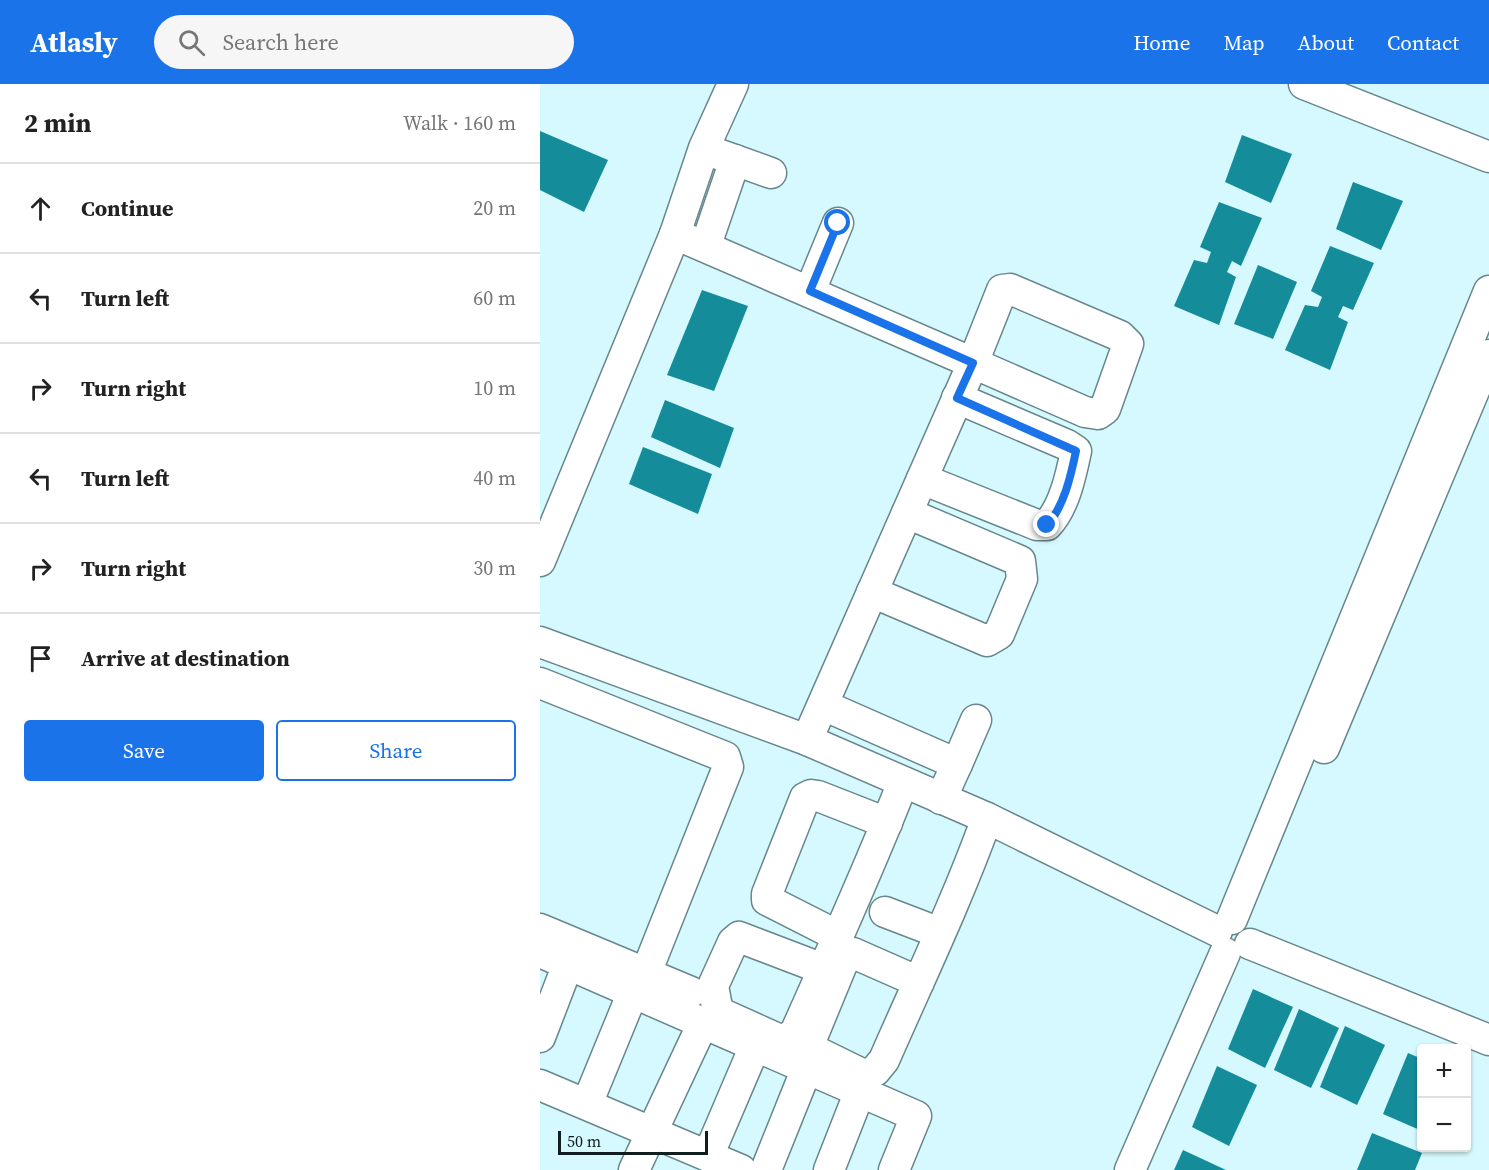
<!DOCTYPE html>
<meta charset="utf-8">
<style>
body{margin:0;font-family:"Source Serif 4",serif;background:#f6f6f6;color:#222}
.controls{position:absolute;right:18px;bottom:18px;display:grid;overflow:hidden;border-radius:6px;box-shadow:0 2px 4px #0004}
.controls button{width:54px;height:54px;display:grid;place-items:center;padding:0;border:0;border-bottom:2px solid #e0e0e0;background:#fff;color:#222;font:30px sans-serif}
.scale{position:absolute;left:18px;bottom:15px;width:150px;box-sizing:border-box;padding-left:6px;border:3px solid #111e20;border-top:0;font-size:16px;line-height:21px;white-space:nowrap;color:#111e20;-webkit-text-stroke:4px #d5f9fe;paint-order:stroke}
.stop{position:absolute;width:18px;height:18px;margin:-14px;border:4px solid #1a73e8;border-radius:50%;background:#fff}
.stop.end{background:#1a73e8;border-color:#fff;box-shadow:0 2px 6px #0008}
.list{margin:0;padding:0;list-style:none}
h2{display:flex;justify-content:space-between;align-items:center;height:78px;margin:0;padding:0 24px;font-size:26px}
h2 small{font-size:20px;font-weight:400;color:#767676}
.list li{display:grid;grid-template-columns:39px 1fr auto;gap:18px;align-items:center;box-sizing:border-box;height:90px;padding:0 24px;border-top:2px solid #e0e0e0}
.list b{display:block;font-size:22px;white-space:nowrap}
.list em{font-size:20px;font-style:normal;color:#767676}
.actions{display:flex;gap:12px;padding:18px 24px}
.actions a{flex:1;padding:14px 0;border:2px solid #1a73e8;border-radius:6px;text-align:center;font-size:21px;color:#1a73e8}
.actions .main{background:#1a73e8;color:#fff}
.icon{flex:none;width:33px;height:33px;fill:none;stroke:currentColor;stroke-width:2;stroke-linecap:round;stroke-linejoin:round}
.map{position:relative;flex:none;width:949px;height:1086px;overflow:hidden}
header{display:flex;align-items:center;gap:36px;box-sizing:border-box;height:84px;padding:0 30px;background:#1a73e8;color:#fff}
header strong{font-size:28px}
nav{display:flex;gap:33px;margin-inline-start:auto;font-size:21px}
.search{width:420px;height:54px;background:#f6f6f6;display:flex;align-items:center;gap:15px;box-sizing:border-box;padding:0 21px;border-radius:33px;color:#767676;font-size:22px}
main{display:flex}
aside{flex:1;background:#fff}
.map>svg:first-child{display:block}
.building{fill:#158c9a}
.lines{fill:none;stroke-linecap:round;stroke-linejoin:round}
.minor-casing{stroke:#67878c;stroke-width:33}
.minor{stroke:#fff;stroke-width:30}
.route{stroke:#1a73e8;stroke-width:8}
</style>
<header>
<strong>Atlasly</strong>
<div class="search"><svg class="icon" aria-label="search" viewBox="0 0 24 24"><circle cx="10" cy="10" r="6"/><path d="M15 15l6 6"/></svg>Search here</div>
<nav><a>Home</a><a>Map</a><a>About</a><a>Contact</a></nav>
</header>
<main>
<aside>
<h2>2 min<small>Walk · 160 m</small></h2>
<ul class="list">
<li><svg class="icon" aria-label="ahead" viewBox="0 0 24 24"><path d="M12 20V5M6 11l6-6 6 6"/></svg><div><b>Continue</b></div><em>20 m</em></li>
<li><svg class="icon" aria-label="left" viewBox="0 0 24 24"><path d="M17 20v-9H6M10 6l-5 5 5 5"/></svg><div><b>Turn left</b></div><em>60 m</em></li>
<li><svg class="icon" aria-label="right" viewBox="0 0 24 24"><path d="M7 20v-9h11M14 6l5 5-5 5"/></svg><div><b>Turn right</b></div><em>10 m</em></li>
<li><svg class="icon" aria-label="left" viewBox="0 0 24 24"><path d="M17 20v-9H6M10 6l-5 5 5 5"/></svg><div><b>Turn left</b></div><em>40 m</em></li>
<li><svg class="icon" aria-label="right" viewBox="0 0 24 24"><path d="M7 20v-9h11M14 6l5 5-5 5"/></svg><div><b>Turn right</b></div><em>30 m</em></li>
<li><svg class="icon" aria-label="arrive" viewBox="0 0 24 24"><path d="M6 21V4h12l-3 4 3 4H6"/></svg><div><b>Arrive at destination</b></div></li>
</ul>
<div class="actions"><a class="main">Save</a><a>Share</a></div>
</aside>
<div class="map">
<svg width="949" height="1086" viewBox="0 0 949 1086">
<rect width="100%" height="100%" fill="#d5f9fe"/>
<g class="building">
<polygon points="0,47 68,76 44,128 0,106"/>
<polygon points="702,51 752,70 731,119 685,98"/>
<polygon points="813,98 863,117 841,166 796,145"/>
<polygon points="679,118 722,134 701,182 692,177 687,188 696,193 679,241 634,222 654,176 667,179 671,168 660,163"/>
<polygon points="790,162 834,179 813,226 803,222 798,233 808,238 790,286 745,266 765,221 778,223 782,213 771,207"/>
<polygon points="718,181 757,198 733,255 694,240"/>
<polygon points="162,206 208,222 174,307 127,291"/>
<polygon points="125,316 194,344 180,384 111,353"/>
<polygon points="103,363 172,390 158,430 89,400"/>
<polygon points="713,905 753,923 725,984 688,965"/>
<polygon points="759,925 799,944 771,1004 734,986"/>
<polygon points="805,942 845,961 817,1021 780,1003"/>
<polygon points="868,969 882,975 882,1047 843,1030"/>
<polygon points="677,982 717,1001 689,1062 652,1043"/>
<polygon points="832,1049 882,1069 875,1086 817,1086"/>
<polygon points="643,1066 686,1086 634,1086"/>
</g>
<g class="lines">
<defs>
<g id="minor">
<polyline points="764,0 949,73"/>
<polyline points="178,70 231,89"/>
<polyline points="135,150 433,279 267,656"/>
<polyline points="166,161 195,76"/>
<polygon points="470,205 580,252 588,260 565,325 558,330 545,328 433,279 462,206"/>
<polyline points="270,207 298,139"/>
<path d="M382 395 497 441H507C524 424 531 391 536 367L527 361 417 314"/>
<polyline points="0,477 135,150 164,64 193,0"/>
<polyline points="332,508 447,557 459,550 482,495 480,477 367,429"/>
<polyline points="0,558 267,656 447,734 677,847"/>
<polyline points="0,599 185,673 188,683 106,889"/>
<polyline points="283,621 417,680 401,715"/>
<polyline points="784,664 949,271"/>
<polyline points="417,680 436,636"/>
<polyline points="345,828 400,849"/>
<polyline points="692,835 949,207"/>
<polyline points="0,845 151,908"/>
<polyline points="298,852 227,816 227,810 265,714 271,711 278,712 347,739"/>
<polyline points="710,860 949,956"/>
<polyline points="0,868 376,1032 354,1086"/>
<path d="M283 885 199 853 193 858 173 902 178 928 238 955H246L255 949C292 866 330 783 363 698"/>
<path d="M379 898 313 869 305 873 270 958 273 966 324 991 335 987 344 976C379 896 417 817 447 734"/>
<polyline points="0,953 28,880"/>
<polyline points="0,1001 201,1086"/>
<polyline points="47,1020 93,908"/>
<polyline points="168,1072 215,962"/>
<polyline points="94,1086 163,939"/>
<polyline points="226,1086 267,984"/>
<polyline points="289,1086 320,1007"/>
<polyline points="590,1086 685,869"/>
</g>
</defs>
<use href="#minor" class="minor-casing"/>
<use href="#minor" class="minor"/>
</g>
<g class="lines">
<path class="route" d="M298 139 270 207 433 279 417 314 536 367C531 391 524 423 507 441"/>
</g>
</svg>
<div class="controls">
<button>+</button>
<button>−</button>
</div>
<div class="scale">50 m</div>
<div class="stop" style="left:298px;top:139px"></div>
<div class="stop end" style="left:507px;top:441px"></div>
</div>
</main>
